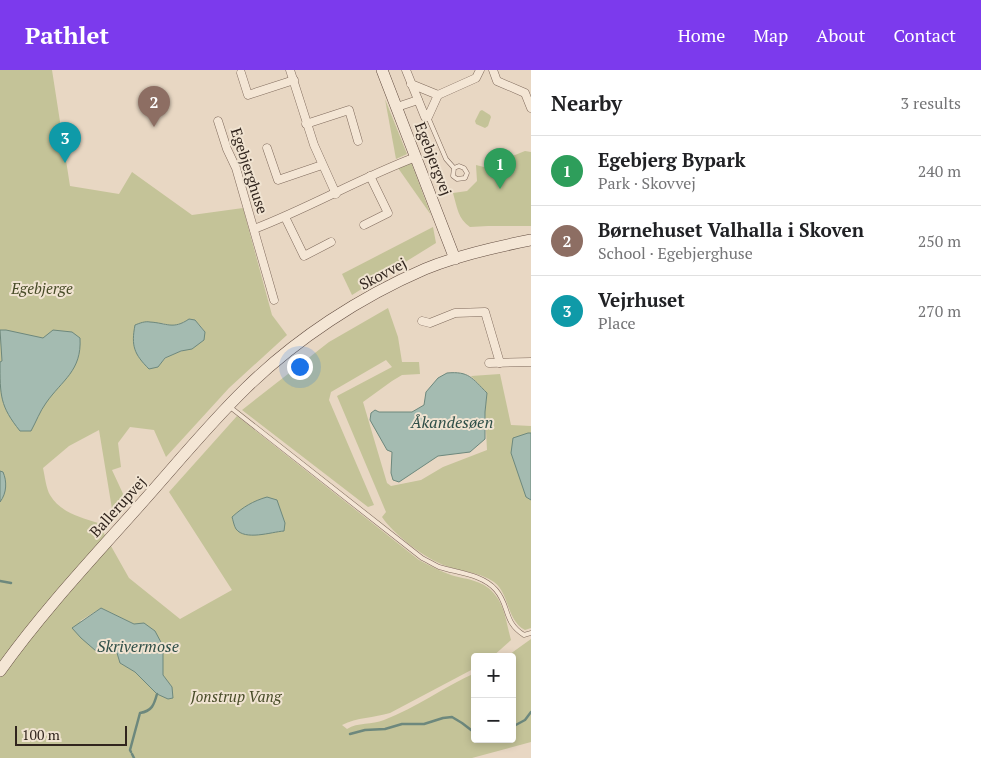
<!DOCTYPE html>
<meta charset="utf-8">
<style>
body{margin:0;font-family:"PT Serif",serif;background:#f2f2f2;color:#202124}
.controls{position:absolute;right:15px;bottom:15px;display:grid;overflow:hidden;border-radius:5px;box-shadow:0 2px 8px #0003}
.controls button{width:45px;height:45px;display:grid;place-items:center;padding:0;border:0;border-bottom:1px solid #e0e0e0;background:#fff;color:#202124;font:25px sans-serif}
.scale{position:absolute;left:15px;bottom:12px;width:112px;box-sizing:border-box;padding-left:5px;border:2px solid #31251e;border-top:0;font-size:14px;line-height:18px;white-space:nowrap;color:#31251e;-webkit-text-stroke:4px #f0e3d1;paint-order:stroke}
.you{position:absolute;left:299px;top:296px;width:18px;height:18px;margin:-12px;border:4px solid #fff;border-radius:50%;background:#1a73e8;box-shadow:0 0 0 8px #1a73e833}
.badge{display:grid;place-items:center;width:32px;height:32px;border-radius:50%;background:#7c3aed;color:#fff;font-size:16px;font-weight:700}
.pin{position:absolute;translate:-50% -41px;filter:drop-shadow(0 1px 2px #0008)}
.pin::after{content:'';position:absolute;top:26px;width:18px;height:15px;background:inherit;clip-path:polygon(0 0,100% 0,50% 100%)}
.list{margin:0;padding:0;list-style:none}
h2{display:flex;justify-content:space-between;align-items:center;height:65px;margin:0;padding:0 20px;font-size:21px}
h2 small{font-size:16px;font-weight:400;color:#757577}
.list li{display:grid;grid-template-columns:32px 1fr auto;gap:15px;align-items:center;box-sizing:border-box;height:70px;padding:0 20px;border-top:1px solid #e0e0e0}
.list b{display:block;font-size:19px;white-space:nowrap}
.list p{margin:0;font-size:16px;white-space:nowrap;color:#757577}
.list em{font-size:16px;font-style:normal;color:#757577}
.map{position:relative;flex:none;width:531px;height:688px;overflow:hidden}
header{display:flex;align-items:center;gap:30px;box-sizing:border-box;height:70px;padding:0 25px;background:#7c3aed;color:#fff}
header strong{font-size:24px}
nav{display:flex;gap:28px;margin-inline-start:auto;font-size:18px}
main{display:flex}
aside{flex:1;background:#fff}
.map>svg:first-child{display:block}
.green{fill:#c4c398;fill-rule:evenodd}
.water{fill:#a4bbb1;stroke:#6d887d}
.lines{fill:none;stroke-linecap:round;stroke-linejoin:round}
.stream{stroke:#6d887d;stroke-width:2.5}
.lane-casing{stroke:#7f6a5c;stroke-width:5}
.street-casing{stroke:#7f6a5c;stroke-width:9}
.secondary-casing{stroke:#614b3f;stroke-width:12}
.lane{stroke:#f4e6d5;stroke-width:4}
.street{stroke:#f4e6d5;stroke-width:8}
.secondary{stroke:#f4e6d5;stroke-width:11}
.labels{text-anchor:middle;stroke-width:4;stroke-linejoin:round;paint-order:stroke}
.street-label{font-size:15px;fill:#31251e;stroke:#f0e3d1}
.park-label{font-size:15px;font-style:italic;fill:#474b27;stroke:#f0e3d1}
.water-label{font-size:16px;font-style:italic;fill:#2f4f48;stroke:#f0e3d1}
</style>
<header>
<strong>Pathlet</strong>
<nav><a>Home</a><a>Map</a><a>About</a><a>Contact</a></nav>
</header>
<main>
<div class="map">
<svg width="531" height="688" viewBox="0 0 531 688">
<rect width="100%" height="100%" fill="#e8d7c3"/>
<g class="green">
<path d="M0 0H52L70 116 119 124 132 102 192 145 243 138 272 245 287 265 229 318 166 387 154 360 130 357 118 373 121 397 112 400 125 428 113 445 99 360 69 376 43 398C45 407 46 418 50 425 61 443 80 447 98 453L129 508 180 549 232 520 169 422 237 346 419 490C429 495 440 501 451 505 468 510 485 510 496 526 505 537 507 556 511 570L492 587H475V598L390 643C374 648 357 647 342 655L347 659C358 652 372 655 384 650 416 638 444 617 475 603V669H512V587H506L531 569V672L472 688H0ZM189 249C197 251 200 255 205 262 201 281 179 279 166 288 163 290 160 294 158 297L162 253C173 257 180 255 189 249ZM101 538 134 554 163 605 172 617 147 612 135 602 120 593 117 583 80 551Z"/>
<polygon points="385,29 407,84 396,89"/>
<polygon points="482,40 490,45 491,47 488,56 485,58 476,54 475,51 480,41"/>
<path d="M525 81 531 82V156H488L470 157C458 149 457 137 453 123L467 121 477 111 476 95 484 97Z"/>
<polygon points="411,92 431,145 398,98"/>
<polygon points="433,157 436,173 352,225 342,204"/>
<path d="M388 238 398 267 402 292H419L420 304 402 305 392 311 363 332 387 413 391 416 421 410 443 397 487 380 485 342 487 323 471 306 500 304 511 355 531 356V363H528L526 427 531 430V558L525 560C506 550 510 524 494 512 480 502 462 502 446 496 426 489 394 465 382 447L386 442 337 326 392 297 386 290 331 322 329 330 374 435 368 437 242 340 329 272Z"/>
</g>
<g class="water">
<path d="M189 249 195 250 205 262 204 270 192 279 181 281 165 288 158 297 149 299C134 284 131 276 135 255 140 253 145 251 150 252 167 253 173 260 189 249Z"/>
<path d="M0 260H6L43 268 53 260 72 262 80 268C82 301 62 310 46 333 40 341 36 352 31 361H20C0 336 0 326 0 292L2 291Z"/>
<path d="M447 303C469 301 472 308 487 323L485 342V369L470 382 438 386 399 412 393 410 391 403 392 382 387 380 370 350 371 343 375 340 379 342H412L424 335 426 322 438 308Z"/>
<polygon points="528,363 531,363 531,430 526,427 511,383 513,368"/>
<path d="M0 401 3 402C7 411 7 423 0 432Z"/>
<path d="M267 427 277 430 285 453 284 461C271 462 245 471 236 459 234 456 233 450 232 447 243 437 253 431 267 427Z"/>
<polygon points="101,538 134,554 144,553 155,561 163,576 163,605 172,617 173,628 168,629 157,624 135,602 120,593 117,583 96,581 81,568 72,558"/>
</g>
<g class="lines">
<g class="stream">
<polyline points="0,511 11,513"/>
<polyline points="512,657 525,650 531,642"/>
<polyline points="350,664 365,660 385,659 402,654 424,654 443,648 452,647 462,653 475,663"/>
<path d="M131 682 130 680 140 643C152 641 154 635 157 624"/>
<polyline points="132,684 134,688"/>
</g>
<defs>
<g id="lane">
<polyline points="428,47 446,89 454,98 453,106 457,109 465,108 467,103 464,98 459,96 454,98"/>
<path d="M230 337 422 488C428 491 433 494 439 497 458 503 482 504 496 520 510 536 503 552 524 565L531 563"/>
</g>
<g id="street">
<polyline points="290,0 314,75 336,124"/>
<polyline points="406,0 425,47 428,47 438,25 476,8 480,0"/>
<polyline points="493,0 497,11 525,23 531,38"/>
<polyline points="241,3 248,25 294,10"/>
<polyline points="411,14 438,25"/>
<polyline points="397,37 418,30"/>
<polyline points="218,51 227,79 236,98 274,230"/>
<polyline points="306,54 349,40 358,71"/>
<polyline points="267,78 278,110 322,95"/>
<polyline points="285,147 304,186 331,172"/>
<polyline points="364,155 388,143 370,106"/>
<path d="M254 159C309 138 360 108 416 87"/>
<polyline points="422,251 430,253 455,243 485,242 500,293"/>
<polyline points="489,293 531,292"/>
</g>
<g id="secondary">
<polyline points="382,0 455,189"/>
<path d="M0 601C42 542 91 490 139 436 174 397 208 355 246 318 296 269 360 227 425 199 459 185 495 177 531 170"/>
</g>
</defs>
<use href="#lane" class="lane-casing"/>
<use href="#street" class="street-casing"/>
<use href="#secondary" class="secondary-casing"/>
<use href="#lane" class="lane"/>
<use href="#street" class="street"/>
<use href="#secondary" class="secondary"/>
</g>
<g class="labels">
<g class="street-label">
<text transform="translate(433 89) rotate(69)" y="5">Egebjergvej</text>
<text transform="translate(249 101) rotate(72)" y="5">Egebjerghuse</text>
<text transform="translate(383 204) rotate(-28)" y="5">Skovvej</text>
<text transform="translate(118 437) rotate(-48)" y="5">Ballerupvej</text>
</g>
<g class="park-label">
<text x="42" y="224">Egebjerge</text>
<text x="236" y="632">Jonstrup Vang</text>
</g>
<g class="water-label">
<text x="452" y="358">Åkandesøen</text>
<text x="138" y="582">Skrivermose</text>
</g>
</g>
</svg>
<div class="controls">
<button>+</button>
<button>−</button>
</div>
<div class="scale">100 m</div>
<div class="you"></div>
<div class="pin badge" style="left:500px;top:119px;background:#2e9e5b">1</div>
<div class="pin badge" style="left:154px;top:57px;background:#8d6e63">2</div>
<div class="pin badge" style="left:65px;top:93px;background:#0f9aa8">3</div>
</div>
<aside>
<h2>Nearby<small>3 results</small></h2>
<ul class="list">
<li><span class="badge" style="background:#2e9e5b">1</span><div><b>Egebjerg Bypark</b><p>Park · Skovvej</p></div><em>240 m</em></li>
<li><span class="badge" style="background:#8d6e63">2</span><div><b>Børnehuset Valhalla i Skoven</b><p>School · Egebjerghuse</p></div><em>250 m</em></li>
<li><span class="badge" style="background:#0f9aa8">3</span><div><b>Vejrhuset</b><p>Place</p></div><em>270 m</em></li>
</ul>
</aside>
</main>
